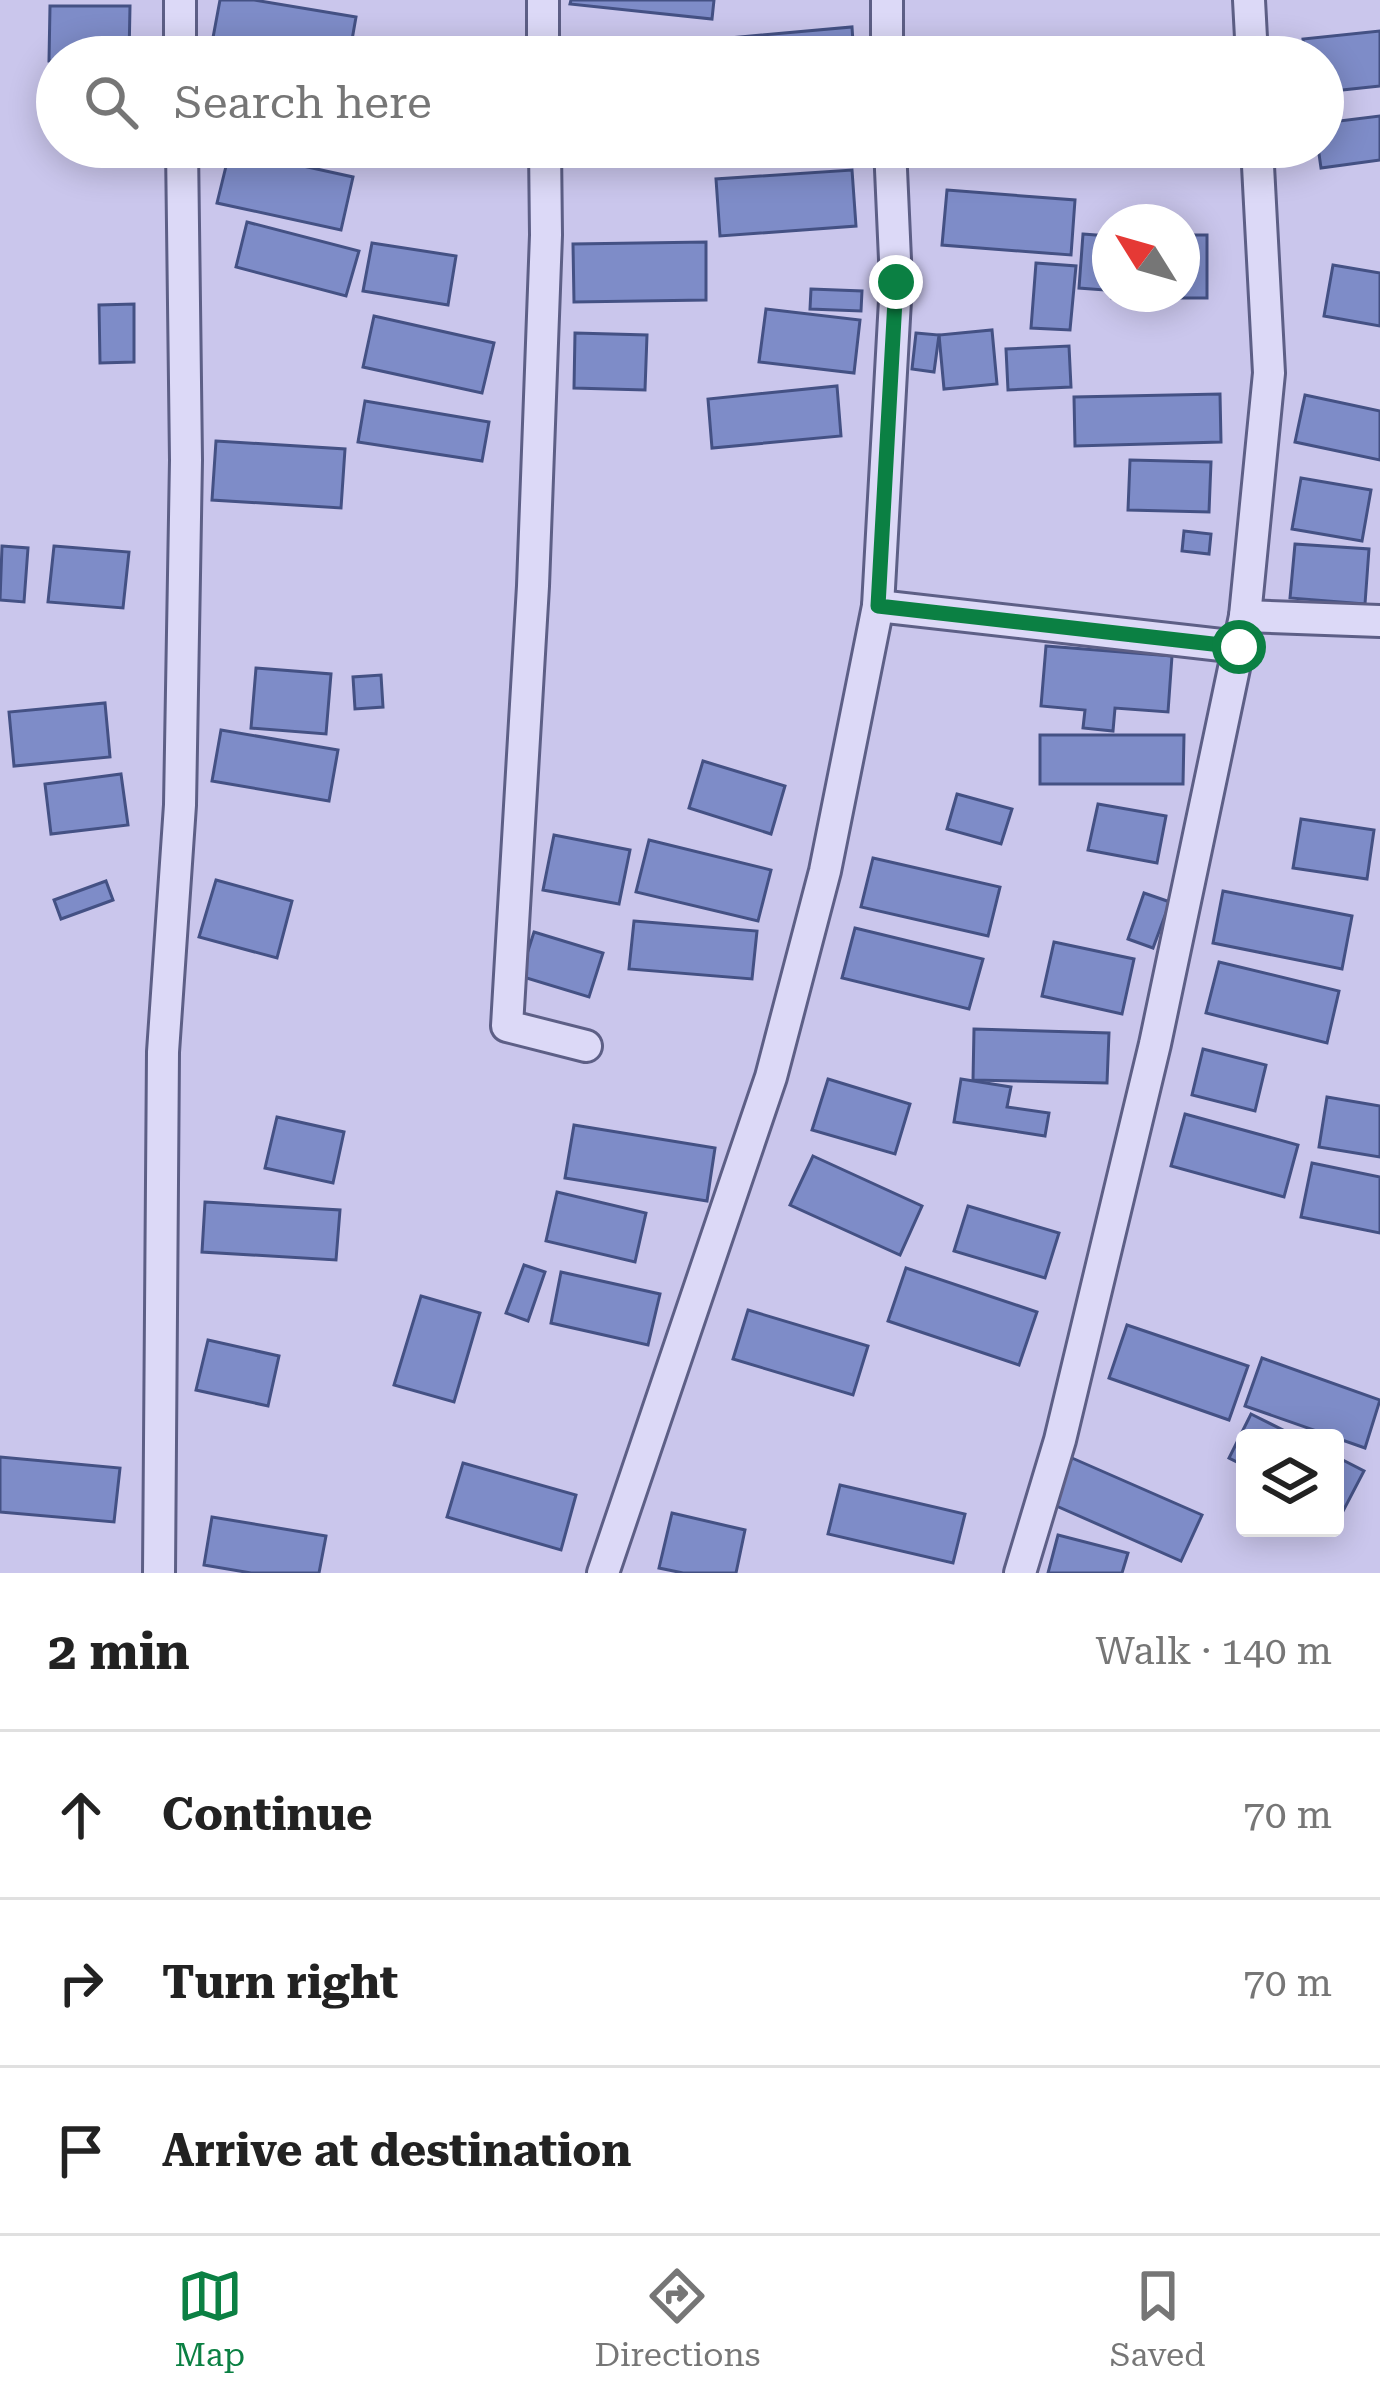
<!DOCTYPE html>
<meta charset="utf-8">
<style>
body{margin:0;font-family:"Roboto Serif",serif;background:#f2f2f2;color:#222}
.controls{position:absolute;right:36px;bottom:36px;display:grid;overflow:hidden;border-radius:12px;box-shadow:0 6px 30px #0003}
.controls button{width:108px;height:108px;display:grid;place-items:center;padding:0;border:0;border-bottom:3px solid #e0e0e0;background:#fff;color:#222;font:60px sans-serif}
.compass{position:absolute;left:1092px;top:204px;width:108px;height:108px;border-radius:50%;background:#fff;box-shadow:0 6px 30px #0003;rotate:307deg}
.stop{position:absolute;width:36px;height:36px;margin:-27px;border:9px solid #0b8043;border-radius:50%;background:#fff}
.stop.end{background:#0b8043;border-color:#fff;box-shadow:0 3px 12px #0008}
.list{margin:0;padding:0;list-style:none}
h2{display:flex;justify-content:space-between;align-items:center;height:156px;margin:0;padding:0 48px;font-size:51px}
h2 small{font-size:39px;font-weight:400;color:#767676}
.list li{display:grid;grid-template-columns:78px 1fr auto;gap:36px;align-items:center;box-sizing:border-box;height:168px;padding:0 48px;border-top:3px solid #e0e0e0}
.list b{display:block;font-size:45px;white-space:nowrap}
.list em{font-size:39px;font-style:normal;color:#767676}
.icon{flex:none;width:66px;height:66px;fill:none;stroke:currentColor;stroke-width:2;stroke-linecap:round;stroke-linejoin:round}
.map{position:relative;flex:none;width:1380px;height:1573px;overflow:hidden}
.search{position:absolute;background:#fff;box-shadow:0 6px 30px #0003;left:36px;right:36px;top:36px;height:132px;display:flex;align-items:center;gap:30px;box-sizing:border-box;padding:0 42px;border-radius:66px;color:#767676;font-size:45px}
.sheet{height:660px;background:#fff}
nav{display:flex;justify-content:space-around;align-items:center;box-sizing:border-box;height:168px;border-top:3px solid #e0e0e0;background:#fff;font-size:33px;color:#767676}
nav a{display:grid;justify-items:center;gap:6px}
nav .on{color:#0b8043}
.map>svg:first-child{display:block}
.building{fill:#7e8cc8;stroke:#445184;stroke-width:3}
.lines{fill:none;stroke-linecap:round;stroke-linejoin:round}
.street-casing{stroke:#5d5f86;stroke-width:36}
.street{stroke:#dcd9f7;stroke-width:30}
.route{stroke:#0b8043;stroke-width:15}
</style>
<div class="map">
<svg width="1380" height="1573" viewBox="0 0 1380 1573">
<rect width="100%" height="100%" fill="#cac6ec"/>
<g class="building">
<polygon points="220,0 254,0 356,17 349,57 292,57 212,43"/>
<polygon points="571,0 714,0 712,19 570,4"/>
<polygon points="50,6 130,6 129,57 57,57 57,61 49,61"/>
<polygon points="852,27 854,57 729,57 728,38"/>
<polygon points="1380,31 1380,86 1323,92 1323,57 1305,57 1303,39"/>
<polygon points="1380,116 1380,160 1321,168 1318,147 1323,147 1323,123"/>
<polygon points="732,147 853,147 853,149 733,160"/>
<polygon points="230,150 353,177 341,230 217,203"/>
<polygon points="852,170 856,226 720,236 716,179"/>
<polygon points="947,190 1075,200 1071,255 942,245"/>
<polygon points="247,222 359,251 346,296 236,267"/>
<polygon points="1083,234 1108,236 1104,290 1079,288"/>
<polygon points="1182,235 1207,235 1207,298 1112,298 1112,294 1182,294"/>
<polygon points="706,242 706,300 574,302 573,244"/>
<polygon points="372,243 456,256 448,305 363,291"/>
<polygon points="1036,263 1076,266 1070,330 1031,328"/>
<polygon points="1333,265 1380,273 1380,326 1324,316"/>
<polygon points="811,289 862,291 861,311 810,309"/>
<polygon points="134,304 134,362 100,363 99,305"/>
<polygon points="766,309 860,320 854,373 759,362"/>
<polygon points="374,316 494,343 482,393 363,367"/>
<polygon points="992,330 997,384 944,389 939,335"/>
<polygon points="575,333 647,335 645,390 574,388"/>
<polygon points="916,333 939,335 934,372 912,369"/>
<polygon points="1069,346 1071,387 1008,390 1006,349"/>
<polygon points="837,386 841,436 712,448 708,399"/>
<polygon points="1220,394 1221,442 1075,446 1074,397"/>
<polygon points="1305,395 1380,411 1380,460 1295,442"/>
<polygon points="365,401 489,422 482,461 358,442"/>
<polygon points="216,441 345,449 341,508 212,500"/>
<polygon points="1130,460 1211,462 1209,512 1128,510"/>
<polygon points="1301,478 1371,490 1362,541 1292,529"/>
<polygon points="1184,531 1211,534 1209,554 1182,551"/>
<polygon points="1295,544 1369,549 1365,604 1290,598"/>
<polygon points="2,546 28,548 24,602 0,600"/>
<polygon points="54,546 129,552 123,608 48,602"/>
<polygon points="1046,646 1172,656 1168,712 1115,708 1113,731 1083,728 1085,710 1041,706"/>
<polygon points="256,668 331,674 326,734 251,728"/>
<polygon points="381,675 383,707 355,709 353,677"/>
<polygon points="105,703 110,757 14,766 9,712"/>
<polygon points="221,730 338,750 329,801 212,781"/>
<polygon points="1040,735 1184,735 1183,784 1040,784"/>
<polygon points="703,761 785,786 771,834 689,808"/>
<polygon points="121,774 128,825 51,834 45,784"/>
<polygon points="957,794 1012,809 1001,844 947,829"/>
<polygon points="1098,804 1166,816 1157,863 1088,850"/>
<polygon points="1301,819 1374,830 1367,879 1293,868"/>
<polygon points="554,835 630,850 619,904 543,890"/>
<polygon points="649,840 771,870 758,921 636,892"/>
<polygon points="873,858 1000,887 988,936 861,907"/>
<polygon points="216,880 292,901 277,958 199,937"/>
<polygon points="106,881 113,900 61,919 54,900"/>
<polygon points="1223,891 1352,916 1342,969 1213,943"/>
<polygon points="1144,893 1170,902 1153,948 1128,939"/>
<polygon points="634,921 757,931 752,979 629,969"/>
<polygon points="855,928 983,959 969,1009 842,978"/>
<polygon points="534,932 603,953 589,997 520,976"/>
<polygon points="1054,942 1134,959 1122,1014 1042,996"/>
<polygon points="1219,962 1339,991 1327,1043 1206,1013"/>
<polygon points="974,1029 1109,1033 1107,1083 973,1080"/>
<polygon points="1203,1049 1266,1065 1255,1111 1192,1095"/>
<polygon points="828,1079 910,1104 895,1154 812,1130"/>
<polygon points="961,1079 1011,1087 1007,1107 1049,1113 1045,1136 954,1122"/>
<polygon points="1327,1097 1380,1106 1380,1157 1319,1147"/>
<polygon points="1185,1114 1298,1145 1284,1197 1171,1166"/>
<polygon points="277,1117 344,1132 333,1183 265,1168"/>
<polygon points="574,1125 715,1148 707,1201 565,1178"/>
<polygon points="813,1156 922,1206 900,1255 790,1205"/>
<polygon points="1312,1163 1380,1177 1380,1233 1301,1217"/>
<polygon points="557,1192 646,1213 635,1262 546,1241"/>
<polygon points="205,1202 340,1210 336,1260 202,1252"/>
<polygon points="968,1206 1059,1233 1045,1278 954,1251"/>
<polygon points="524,1265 545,1272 528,1321 506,1313"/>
<polygon points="906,1268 1037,1312 1019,1365 888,1321"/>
<polygon points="561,1272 660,1294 648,1345 551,1323"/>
<polygon points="421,1296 480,1313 454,1402 394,1385"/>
<polygon points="748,1310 868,1346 853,1395 733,1359"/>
<polygon points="1127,1325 1248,1366 1229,1420 1109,1378"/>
<polygon points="208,1340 279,1356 268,1406 196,1390"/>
<polygon points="1262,1358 1380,1400 1365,1448 1245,1406"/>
<polygon points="1251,1414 1299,1438 1245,1438 1245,1466 1229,1458"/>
<polygon points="1335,1456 1364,1471 1341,1515 1335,1512"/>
<polygon points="0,1457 120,1468 114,1522 0,1512"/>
<polygon points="1072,1458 1202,1515 1181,1561 1052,1504"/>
<polygon points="463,1463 576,1495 561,1550 447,1517"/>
<polygon points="840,1485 965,1514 953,1563 828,1534"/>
<polygon points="672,1513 745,1530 736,1573 683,1573 659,1568"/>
<polygon points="212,1517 326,1536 319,1573 251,1573 204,1565"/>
<polygon points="1058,1535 1128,1553 1122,1573 1048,1573"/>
</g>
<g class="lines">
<defs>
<g id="street">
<polyline points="180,0 180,57"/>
<polyline points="543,0 543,57"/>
<polyline points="887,0 887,57"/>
<polyline points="1249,0 1252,57"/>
<polyline points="545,147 546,235 533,586 507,1026 586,1046"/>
<polyline points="878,606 1239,647"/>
<polyline points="1245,616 1380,621"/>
<polyline points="159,1573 163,1052 180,805 186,460 182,147"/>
<polyline points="603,1573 771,1077 825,871 878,606 896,282 890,147"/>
<polyline points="1020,1573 1060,1440 1155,1044 1245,616 1269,373 1257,147"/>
</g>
</defs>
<use href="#street" class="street-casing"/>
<use href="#street" class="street"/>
</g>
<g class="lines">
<polyline class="route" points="896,282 878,606 1239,647"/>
</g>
</svg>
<div class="controls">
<button><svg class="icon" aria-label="layers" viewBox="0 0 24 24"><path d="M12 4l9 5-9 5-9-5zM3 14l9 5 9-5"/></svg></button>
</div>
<svg class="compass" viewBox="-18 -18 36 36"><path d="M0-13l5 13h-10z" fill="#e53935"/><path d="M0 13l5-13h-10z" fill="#767676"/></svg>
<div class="stop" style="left:1239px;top:647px"></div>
<div class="stop end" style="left:896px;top:282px"></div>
<div class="search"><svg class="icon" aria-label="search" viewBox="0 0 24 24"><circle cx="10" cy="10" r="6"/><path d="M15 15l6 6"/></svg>Search here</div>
</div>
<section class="sheet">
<h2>2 min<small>Walk · 140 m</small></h2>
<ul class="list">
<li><svg class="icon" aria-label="ahead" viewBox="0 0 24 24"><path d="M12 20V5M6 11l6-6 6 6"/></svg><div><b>Continue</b></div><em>70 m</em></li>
<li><svg class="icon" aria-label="right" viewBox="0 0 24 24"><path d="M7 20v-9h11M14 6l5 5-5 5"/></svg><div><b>Turn right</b></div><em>70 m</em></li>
<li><svg class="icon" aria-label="arrive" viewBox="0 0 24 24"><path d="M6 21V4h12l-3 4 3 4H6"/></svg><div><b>Arrive at destination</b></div></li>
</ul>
</section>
<nav>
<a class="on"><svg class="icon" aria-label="map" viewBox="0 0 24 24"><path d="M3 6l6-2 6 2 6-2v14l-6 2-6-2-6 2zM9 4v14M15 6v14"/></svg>Map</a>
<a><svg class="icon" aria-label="directions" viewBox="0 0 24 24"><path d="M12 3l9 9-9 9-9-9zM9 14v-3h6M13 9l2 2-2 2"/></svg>Directions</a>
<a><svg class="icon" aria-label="saved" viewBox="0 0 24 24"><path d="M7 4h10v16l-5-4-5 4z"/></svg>Saved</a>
</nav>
